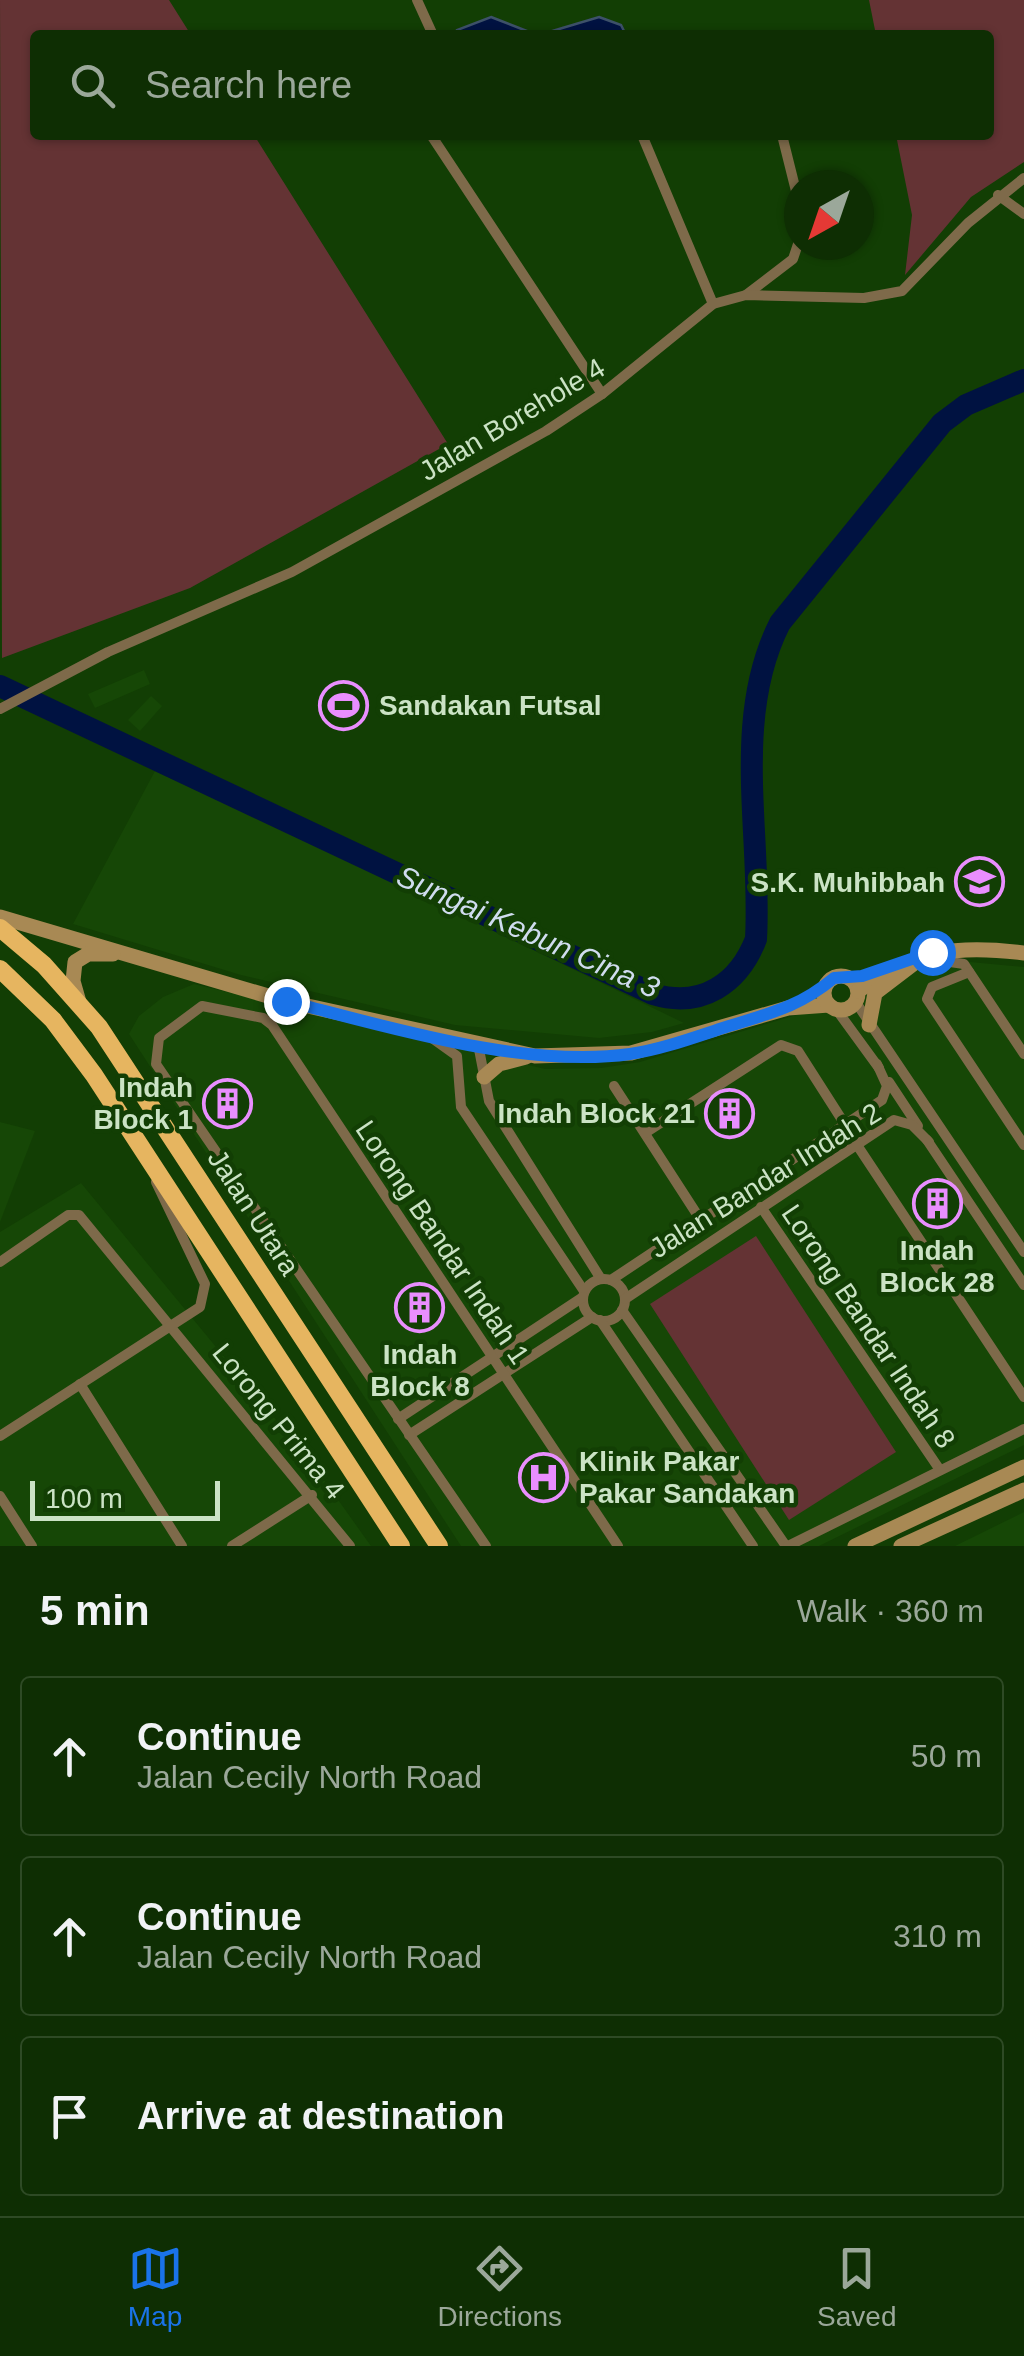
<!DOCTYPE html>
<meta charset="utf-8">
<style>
body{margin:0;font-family:Helvetica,sans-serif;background:#1c3a12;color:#f1f3f6}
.compass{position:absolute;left:784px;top:170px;width:90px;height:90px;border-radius:50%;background:#0e2e03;box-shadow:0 2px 8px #0004;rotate:220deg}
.scale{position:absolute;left:30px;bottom:25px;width:190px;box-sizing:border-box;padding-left:10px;border:5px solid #cbe3c5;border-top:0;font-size:28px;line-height:35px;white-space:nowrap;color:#cbe3c5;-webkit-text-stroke:8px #123e04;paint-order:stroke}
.stop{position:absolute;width:30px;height:30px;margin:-22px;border:8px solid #1a73e8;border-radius:50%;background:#fff}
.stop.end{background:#1a73e8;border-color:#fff;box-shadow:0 2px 10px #0008}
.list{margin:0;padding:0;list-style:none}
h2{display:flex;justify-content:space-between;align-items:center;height:130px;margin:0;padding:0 40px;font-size:42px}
h2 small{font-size:32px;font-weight:400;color:#9ba89a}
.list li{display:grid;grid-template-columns:65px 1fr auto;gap:30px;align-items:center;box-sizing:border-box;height:160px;margin:0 20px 20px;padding:0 20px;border:2px solid #2e4a25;border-radius:10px}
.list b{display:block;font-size:38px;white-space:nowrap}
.list p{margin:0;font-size:32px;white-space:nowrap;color:#9ba89a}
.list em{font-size:32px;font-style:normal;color:#9ba89a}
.icon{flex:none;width:55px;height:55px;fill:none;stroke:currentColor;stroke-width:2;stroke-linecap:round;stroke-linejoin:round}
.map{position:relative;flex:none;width:1024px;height:1546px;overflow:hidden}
.search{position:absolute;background:#0e2e03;box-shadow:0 2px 8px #0004;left:30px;right:30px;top:30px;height:110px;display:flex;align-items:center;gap:25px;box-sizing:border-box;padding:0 35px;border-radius:10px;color:#9ba89a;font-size:38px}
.sheet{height:670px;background:#0e2e03}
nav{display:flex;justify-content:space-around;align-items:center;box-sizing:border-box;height:140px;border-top:2px solid #2e4a25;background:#0e2e03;font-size:28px;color:#9ba89a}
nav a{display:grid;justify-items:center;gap:5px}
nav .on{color:#1a73e8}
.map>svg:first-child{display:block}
.built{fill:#164706}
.green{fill:#643334}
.water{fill:#001241;stroke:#3d5169;stroke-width:2.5}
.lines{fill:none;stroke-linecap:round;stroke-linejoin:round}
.river{stroke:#001241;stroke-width:22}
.street{stroke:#7e6a4a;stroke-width:10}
.secondary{stroke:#a88954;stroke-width:15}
.highway{stroke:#e6b560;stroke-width:18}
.route{stroke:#1a73e8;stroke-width:12}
.labels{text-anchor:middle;stroke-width:9;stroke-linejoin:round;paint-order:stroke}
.street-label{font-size:28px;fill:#cbe3c5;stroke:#123e04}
.poi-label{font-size:28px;font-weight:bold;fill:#cbe3c5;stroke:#123e04;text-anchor:end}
.water-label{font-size:30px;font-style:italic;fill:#d0dcef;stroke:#123e04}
</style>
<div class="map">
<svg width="1024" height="1546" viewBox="0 0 1024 1546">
<rect width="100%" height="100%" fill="#123e04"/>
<g class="built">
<polygon points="144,670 150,684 95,708 88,694"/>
<polygon points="151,696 162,706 140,731 128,720"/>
<polygon points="155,771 366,869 684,1023 652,1032 599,1038 455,1025 241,975 73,924"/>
<polygon points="949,960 1024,967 1024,1445 819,1546 461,1546 129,1034 139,1016 163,997 194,984 545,1069 601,1068 640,1062 866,994 903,973"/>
<polygon points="0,1122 35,1131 0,1222"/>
<polygon points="81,1183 314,1466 371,1546 0,1546 0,1232"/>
<polygon points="1024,1512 1024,1546 955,1546"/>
</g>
<g class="green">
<polygon points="0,0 169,0 191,35 35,35 35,135 254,135 448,444 190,588 2,658"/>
<polygon points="869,0 1024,0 1024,162 971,197 905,275 912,215 896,135 989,135 989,35 876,35"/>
<polygon points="756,1236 896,1452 789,1520 650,1304"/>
</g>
<g class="water">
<polygon points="491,17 537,35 457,35 457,30"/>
<polygon points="599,17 621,25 624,31 539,35"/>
</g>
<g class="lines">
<path class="river" d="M0 686 653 994C702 1009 739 983 756 939 762 835 731 719 780 623L942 423 966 405 1024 380"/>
<g class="street">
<polyline points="417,0 433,35"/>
<polyline points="431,135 602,394"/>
<polyline points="642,135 713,304"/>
<polyline points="782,135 799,203"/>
<polyline points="998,195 1024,214"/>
<polyline points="746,295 793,259 799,241"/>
<polyline points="0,709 108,652 292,572 546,431 602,394 713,304 746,295 864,298 902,291 968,223 1024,178"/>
<polyline points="932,953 943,961 964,964 1024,1054"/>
<polyline points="969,972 932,987 927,999 1024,1145"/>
<polyline points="855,1001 1024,1252"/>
<polyline points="836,1009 879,1068"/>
<polyline points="429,1036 457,1056 461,1107 584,1291"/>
<polyline points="478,1044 489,1101 601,1279"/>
<polyline points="889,1082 918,1126"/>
<polyline points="614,1086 700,1219"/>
<polyline points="645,1133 781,1045 798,1051 844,1123"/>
<polyline points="927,1140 1024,1285"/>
<polyline points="857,1145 1024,1397"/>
<polyline points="761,1207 940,1470"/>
<polyline points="0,1262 68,1215 79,1215 350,1546"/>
<circle cx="604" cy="1300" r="21"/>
<polyline points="611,1280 882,1100 887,1086 877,1064"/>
<polyline points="625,1299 894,1120 912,1125 929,1142"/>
<polyline points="622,1310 786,1546"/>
<polyline points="600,1320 753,1546"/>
<polyline points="80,1384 182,1546"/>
<polyline points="398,1419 583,1297"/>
<polyline points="409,1435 592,1317"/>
<polyline points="0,1436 200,1307 205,1284 156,1182"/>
<polyline points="0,1496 32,1546"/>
<polyline points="232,1546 312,1495"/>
<polyline points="486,1546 156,1064 159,1038 202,1006 263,1018 272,1025 618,1546"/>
<polyline points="788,1546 1024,1429"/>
</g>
<g class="secondary">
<polyline points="0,917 285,1001 535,1056 631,1053 788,1008 829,1005"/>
<circle cx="841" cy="993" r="17"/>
<path d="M858 991C918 951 952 944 1024 953"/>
<polyline points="79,1002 73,981 75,962 88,954 113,954"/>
<polyline points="869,1025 875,993 917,961"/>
<polyline points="484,1077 499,1064 526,1057"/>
<polyline points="855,1546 1024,1467"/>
<polyline points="901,1546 1024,1490"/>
</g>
<g class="highway">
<polyline points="0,928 44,965 99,1027 439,1546"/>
<polyline points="0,969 53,1020 94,1075 401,1546"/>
</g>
</g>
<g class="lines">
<path class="route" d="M286 1001C389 1027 525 1069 630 1054 663 1049 695 1037 726 1027 771 1013 799 1007 834 978L862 976 932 952"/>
</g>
<defs>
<symbol id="stadium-ring" viewBox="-11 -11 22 22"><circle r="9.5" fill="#123e04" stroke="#e98efe" stroke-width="1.5"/><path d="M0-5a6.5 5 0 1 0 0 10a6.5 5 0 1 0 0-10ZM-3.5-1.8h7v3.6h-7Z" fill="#e98efe"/></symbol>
<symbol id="school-ring" viewBox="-11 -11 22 22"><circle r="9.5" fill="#123e04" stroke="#e98efe" stroke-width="1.5"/><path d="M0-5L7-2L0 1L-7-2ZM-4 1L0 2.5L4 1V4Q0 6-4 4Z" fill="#e98efe"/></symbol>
<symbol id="building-ring" viewBox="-11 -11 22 22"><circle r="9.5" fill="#123e04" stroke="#e98efe" stroke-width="1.5"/><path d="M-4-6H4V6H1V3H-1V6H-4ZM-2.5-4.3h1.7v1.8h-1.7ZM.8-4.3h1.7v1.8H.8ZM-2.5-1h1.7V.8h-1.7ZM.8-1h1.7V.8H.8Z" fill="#e98efe"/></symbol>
<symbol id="hospital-ring" viewBox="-11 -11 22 22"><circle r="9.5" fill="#123e04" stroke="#e98efe" stroke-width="1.5"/><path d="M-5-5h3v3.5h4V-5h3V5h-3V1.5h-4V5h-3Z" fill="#e98efe"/></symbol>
</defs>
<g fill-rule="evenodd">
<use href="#stadium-ring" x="316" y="678" width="55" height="55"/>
<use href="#school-ring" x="952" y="854" width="55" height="55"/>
<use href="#building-ring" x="200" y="1076" width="55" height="55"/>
<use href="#building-ring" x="702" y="1086" width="55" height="55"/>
<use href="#building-ring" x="910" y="1176" width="55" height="55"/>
<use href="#building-ring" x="392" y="1280" width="55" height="55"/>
<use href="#hospital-ring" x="516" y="1450" width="55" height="55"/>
</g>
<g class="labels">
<g class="street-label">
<text transform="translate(512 419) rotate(-31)" y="10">Jalan Borehole 4</text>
<text transform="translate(765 1180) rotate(-32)" y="10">Jalan Bandar Indah 2</text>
<text transform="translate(254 1212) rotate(57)" y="10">Jalan Utara</text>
<text transform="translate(443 1242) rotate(56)" y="10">Lorong Bandar Indah 1</text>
<text transform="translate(869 1326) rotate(56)" y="10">Lorong Bandar Indah 8</text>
<text transform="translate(279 1421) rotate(51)" y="10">Lorong Prima 4</text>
</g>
<g class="poi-label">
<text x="379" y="715" text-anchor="start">Sandakan Futsal</text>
<text x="945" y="892">S.K. Muhibbah</text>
<text x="193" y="1097">Indah<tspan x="193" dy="32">Block 1</tspan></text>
<text x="695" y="1123">Indah Block 21</text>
<text x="937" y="1260" text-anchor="middle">Indah<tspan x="937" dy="32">Block 28</tspan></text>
<text x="420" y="1364" text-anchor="middle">Indah<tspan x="420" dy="32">Block 8</tspan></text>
<text x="579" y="1471" text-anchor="start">Klinik Pakar<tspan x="579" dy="32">Pakar Sandakan</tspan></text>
</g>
<g class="water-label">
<text transform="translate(528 932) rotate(24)" y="10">Sungai Kebun Cina 3</text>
</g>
</g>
</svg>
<svg class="compass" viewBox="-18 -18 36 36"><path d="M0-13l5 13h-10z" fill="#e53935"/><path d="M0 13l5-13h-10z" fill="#9ba89a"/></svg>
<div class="scale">100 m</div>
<div class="stop" style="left:932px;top:952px"></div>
<div class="stop end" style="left:286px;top:1001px"></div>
<div class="search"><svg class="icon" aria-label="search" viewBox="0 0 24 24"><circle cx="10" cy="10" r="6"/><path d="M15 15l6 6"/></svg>Search here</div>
</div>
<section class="sheet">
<h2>5 min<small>Walk · 360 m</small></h2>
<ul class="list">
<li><svg class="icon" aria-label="ahead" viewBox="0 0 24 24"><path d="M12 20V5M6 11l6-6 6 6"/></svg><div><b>Continue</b><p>Jalan Cecily North Road</p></div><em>50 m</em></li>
<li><svg class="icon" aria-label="ahead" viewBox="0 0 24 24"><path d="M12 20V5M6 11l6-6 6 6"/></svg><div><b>Continue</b><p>Jalan Cecily North Road</p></div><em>310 m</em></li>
<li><svg class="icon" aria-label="arrive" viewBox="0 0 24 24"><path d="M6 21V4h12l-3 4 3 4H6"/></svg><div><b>Arrive at destination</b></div></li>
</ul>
</section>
<nav>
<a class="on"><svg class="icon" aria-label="map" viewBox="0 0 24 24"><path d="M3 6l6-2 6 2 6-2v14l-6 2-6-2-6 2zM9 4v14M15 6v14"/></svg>Map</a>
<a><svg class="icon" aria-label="directions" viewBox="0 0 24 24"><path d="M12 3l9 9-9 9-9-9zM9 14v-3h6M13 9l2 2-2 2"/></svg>Directions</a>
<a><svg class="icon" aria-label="saved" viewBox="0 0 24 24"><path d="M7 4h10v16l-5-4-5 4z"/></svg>Saved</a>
</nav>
